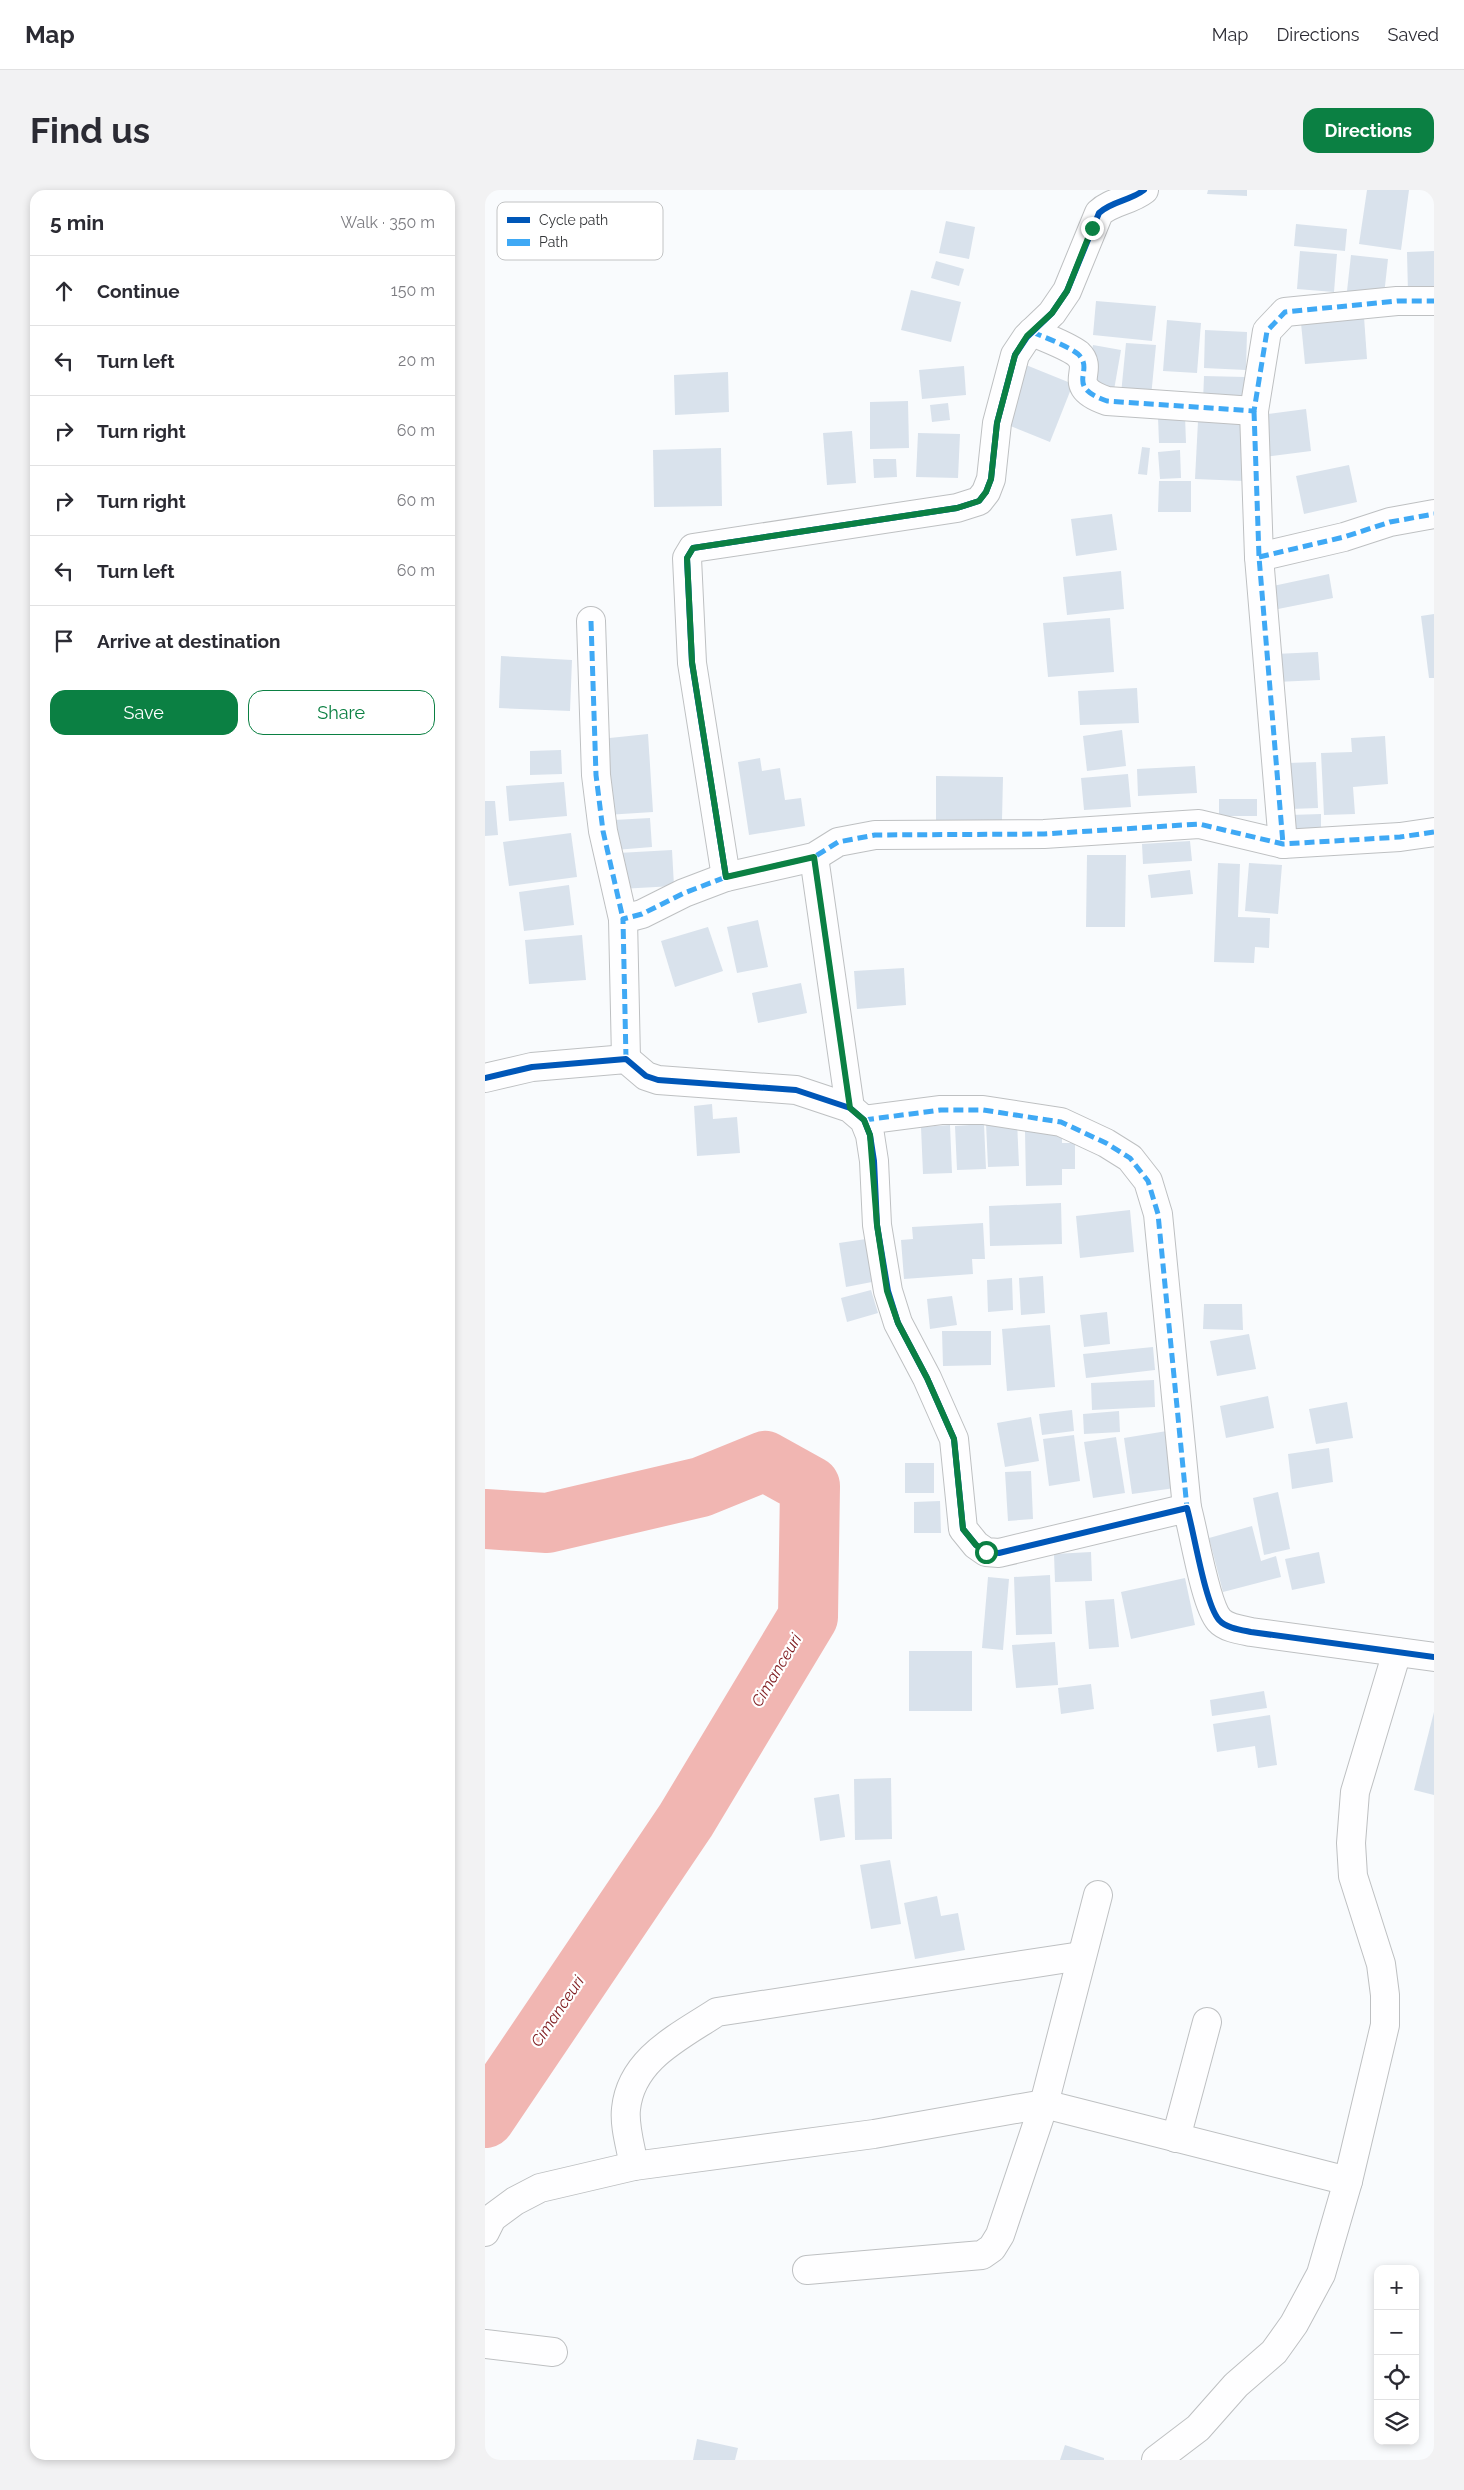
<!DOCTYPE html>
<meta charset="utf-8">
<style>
body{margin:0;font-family:Raleway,sans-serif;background:#f2f2f3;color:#2b2b33}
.controls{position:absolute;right:15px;bottom:15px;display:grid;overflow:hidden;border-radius:10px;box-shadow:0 2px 8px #0003}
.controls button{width:45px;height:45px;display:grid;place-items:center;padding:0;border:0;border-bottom:1px solid #e1e1e2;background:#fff;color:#2b2b33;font:25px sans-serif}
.stop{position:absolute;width:15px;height:15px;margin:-11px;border:4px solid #0b8043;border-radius:50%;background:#fff}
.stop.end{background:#0b8043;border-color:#fff;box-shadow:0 1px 5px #0008}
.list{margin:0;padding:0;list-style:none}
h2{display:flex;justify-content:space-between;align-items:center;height:65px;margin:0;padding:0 20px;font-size:21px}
h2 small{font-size:16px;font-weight:400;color:#7c7c81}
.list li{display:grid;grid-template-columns:32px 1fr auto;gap:15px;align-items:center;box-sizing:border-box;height:70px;padding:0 20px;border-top:1px solid #e1e1e2}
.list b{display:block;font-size:19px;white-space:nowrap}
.list em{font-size:16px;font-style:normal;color:#7c7c81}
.actions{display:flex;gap:10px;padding:15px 20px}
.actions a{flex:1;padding:11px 0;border:1px solid #0b8043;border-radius:15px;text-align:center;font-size:18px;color:#0b8043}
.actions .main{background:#0b8043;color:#fff}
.icon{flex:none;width:28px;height:28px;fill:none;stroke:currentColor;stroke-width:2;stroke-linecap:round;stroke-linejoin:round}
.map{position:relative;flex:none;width:949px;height:2270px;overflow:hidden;border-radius:15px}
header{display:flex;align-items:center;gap:30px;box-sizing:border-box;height:70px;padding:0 25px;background:#fff;border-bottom:1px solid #e1e1e2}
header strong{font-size:24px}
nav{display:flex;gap:28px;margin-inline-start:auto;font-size:18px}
.intro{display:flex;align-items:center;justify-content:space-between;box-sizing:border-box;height:120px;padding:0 30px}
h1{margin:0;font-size:35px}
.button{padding:12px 22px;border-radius:15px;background:#0b8043;color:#fff;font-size:18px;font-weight:700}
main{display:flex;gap:30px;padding:0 30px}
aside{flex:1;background:#fff;border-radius:15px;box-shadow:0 2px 8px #0003}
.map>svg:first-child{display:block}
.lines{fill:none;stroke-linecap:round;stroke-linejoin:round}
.river{stroke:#f1b6b2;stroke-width:60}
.building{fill:#d9e2ec}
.minor-casing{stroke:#bec0c2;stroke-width:30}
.minor{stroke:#fefeff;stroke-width:28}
.quiet{stroke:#3fa9f5;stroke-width:5;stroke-dasharray:10 5;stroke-linecap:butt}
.cycleway-casing{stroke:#fff;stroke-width:9}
.cycleway{stroke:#0057b8;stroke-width:6}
.route{stroke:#0b8043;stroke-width:6}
.labels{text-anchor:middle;stroke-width:4.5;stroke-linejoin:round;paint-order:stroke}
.water-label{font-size:16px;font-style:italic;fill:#822023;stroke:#fff}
.key{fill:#fff;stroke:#c2c3c4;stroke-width:1}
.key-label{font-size:14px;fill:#35373a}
</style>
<header>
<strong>Map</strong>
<nav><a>Map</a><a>Directions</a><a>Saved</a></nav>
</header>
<div class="intro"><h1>Find us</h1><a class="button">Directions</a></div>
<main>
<aside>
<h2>5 min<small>Walk · 350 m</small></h2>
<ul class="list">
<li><svg class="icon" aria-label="ahead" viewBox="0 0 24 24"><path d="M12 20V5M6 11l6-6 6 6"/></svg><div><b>Continue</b></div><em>150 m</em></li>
<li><svg class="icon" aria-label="left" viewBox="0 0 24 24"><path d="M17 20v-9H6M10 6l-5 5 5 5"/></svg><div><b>Turn left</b></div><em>20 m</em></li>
<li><svg class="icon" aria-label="right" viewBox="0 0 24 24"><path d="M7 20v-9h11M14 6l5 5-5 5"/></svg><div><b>Turn right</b></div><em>60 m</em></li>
<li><svg class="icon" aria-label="right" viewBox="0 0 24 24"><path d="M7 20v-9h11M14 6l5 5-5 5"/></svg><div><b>Turn right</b></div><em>60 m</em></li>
<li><svg class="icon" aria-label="left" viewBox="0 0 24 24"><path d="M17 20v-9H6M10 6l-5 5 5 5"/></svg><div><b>Turn left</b></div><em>60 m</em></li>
<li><svg class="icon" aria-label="arrive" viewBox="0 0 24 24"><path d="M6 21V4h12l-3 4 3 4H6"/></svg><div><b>Arrive at destination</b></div></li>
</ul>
<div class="actions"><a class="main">Save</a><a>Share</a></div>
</aside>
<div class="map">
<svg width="949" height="2270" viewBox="0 0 949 2270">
<rect width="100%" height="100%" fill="#f9fbfd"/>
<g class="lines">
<polyline class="river" points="0,1329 62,1333 216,1297 280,1271 325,1296 323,1427 201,1630 0,1928"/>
</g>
<g class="building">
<polygon points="723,0 762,0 762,6 722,4"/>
<polygon points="882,0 924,0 916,60 874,54"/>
<polygon points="461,31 490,37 484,69 454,63"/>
<polygon points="811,34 862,39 860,61 809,56"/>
<polygon points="815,61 852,64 849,102 812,99"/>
<polygon points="949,61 949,102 923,103 922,62"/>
<polygon points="866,65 903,69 899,105 862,101"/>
<polygon points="451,71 479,79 474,96 446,88"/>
<polygon points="426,100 476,112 466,152 416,140"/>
<polygon points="611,111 671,116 667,151 608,145"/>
<polygon points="879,127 882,169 820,174 816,133"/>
<polygon points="682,130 716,133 712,183 678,181"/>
<polygon points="720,140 762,142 761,180 719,178"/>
<polygon points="641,153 671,155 666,207 636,204"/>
<polygon points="608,155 636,160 629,200 601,195"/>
<polygon points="541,175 588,194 565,252 518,233"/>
<polygon points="479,176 481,205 437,209 434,180"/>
<polygon points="243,182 244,222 190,225 189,185"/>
<polygon points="719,186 760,187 759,213 718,212"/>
<polygon points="423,211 424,258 385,259 385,212"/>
<polygon points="463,213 465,230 447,232 445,215"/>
<polygon points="821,219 826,261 780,267 775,225"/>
<polygon points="700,226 701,253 674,253 673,227"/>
<polygon points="713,231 761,233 759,291 710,289"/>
<polygon points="367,241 371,293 342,295 338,243"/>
<polygon points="433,243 475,244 473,288 431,287"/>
<polygon points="657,257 665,258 662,285 653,284"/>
<polygon points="236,258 237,316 169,317 168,260"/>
<polygon points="695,260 696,288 675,289 673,262"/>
<polygon points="388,269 411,269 412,287 389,288"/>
<polygon points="864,275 872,312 819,324 811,286"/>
<polygon points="674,291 706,291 706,322 673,322"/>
<polygon points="627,324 632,360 591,366 586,329"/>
<polygon points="636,381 639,419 582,425 578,387"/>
<polygon points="844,384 848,408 793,419 788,396"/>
<polygon points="949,424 949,488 944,488 936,426"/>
<polygon points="625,428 629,482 563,487 558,433"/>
<polygon points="833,462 835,490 791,492 790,464"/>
<polygon points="16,466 87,470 85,521 14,518"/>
<polygon points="652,498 654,533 595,535 593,501"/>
<polygon points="637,540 641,576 602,581 598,546"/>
<polygon points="163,544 168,622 121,625 115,549"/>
<polygon points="900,546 903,594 868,597 870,624 839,625 836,563 867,562 866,548"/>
<polygon points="76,560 77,584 45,585 45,561"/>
<polygon points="275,568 277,581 295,578 300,610 316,608 320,636 264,645 253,572"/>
<polygon points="831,572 833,618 805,619 803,573"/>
<polygon points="710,576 712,603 653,606 652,579"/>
<polygon points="643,584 646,617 599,620 596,588"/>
<polygon points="451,586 518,587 517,630 451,630"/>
<polygon points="79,592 82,626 24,631 21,596"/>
<rect x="734" y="609" width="38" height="17"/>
<polygon points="0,611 10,611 13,645 0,646"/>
<polygon points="836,624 836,639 805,640 805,625"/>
<polygon points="165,628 167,657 130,660 129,630"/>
<polygon points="86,643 92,687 24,696 18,652"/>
<polygon points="705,651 707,671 658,674 657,654"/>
<polygon points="187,660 189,696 135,699 133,663"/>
<polygon points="602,665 641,665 640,737 601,737"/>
<polygon points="733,673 755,674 753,727 785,728 784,758 770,757 769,773 729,772"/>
<polygon points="764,673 797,675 793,724 760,721"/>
<polygon points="705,680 708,704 666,708 663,685"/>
<polygon points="84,695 89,735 39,741 34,702"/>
<polygon points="273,730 283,777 252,783 242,737"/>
<polygon points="223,737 238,781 190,797 176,751"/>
<polygon points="97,745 101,790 44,794 40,750"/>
<polygon points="419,778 421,815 372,819 369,781"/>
<polygon points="316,793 322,823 273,833 267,803"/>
<polygon points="227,914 228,929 252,927 255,963 212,966 209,916"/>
<polygon points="532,931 534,976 503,977 501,933"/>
<polygon points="499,934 501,979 472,980 470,936"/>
<polygon points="465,935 467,983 438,984 436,937"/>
<polygon points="540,941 577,941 577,953 590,953 590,979 577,979 577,995 541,996"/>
<polygon points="576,1013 577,1054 505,1056 504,1016"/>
<polygon points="645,1020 649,1062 595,1068 591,1026"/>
<polygon points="498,1033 500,1069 487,1069 488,1084 419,1089 416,1050 428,1049 427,1037"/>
<polygon points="381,1049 387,1092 361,1097 354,1053"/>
<polygon points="558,1086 560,1123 536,1125 534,1088"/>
<polygon points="527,1088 528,1120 503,1122 502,1090"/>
<polygon points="386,1100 393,1123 362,1132 356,1108"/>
<polygon points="467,1106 472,1135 445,1139 442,1109"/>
<polygon points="719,1114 757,1114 758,1140 718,1139"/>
<polygon points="622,1122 625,1154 599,1157 595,1125"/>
<polygon points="565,1135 570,1197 522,1201 517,1139"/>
<polygon points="457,1141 506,1141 506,1175 458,1176"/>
<polygon points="764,1144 771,1179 732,1186 725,1151"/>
<polygon points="668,1157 670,1180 601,1188 598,1164"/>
<polygon points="669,1190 670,1217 607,1220 606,1193"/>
<polygon points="783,1206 789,1238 741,1248 735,1216"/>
<polygon points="862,1212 868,1248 831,1254 824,1219"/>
<polygon points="587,1220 589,1241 557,1245 554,1224"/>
<polygon points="634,1221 635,1242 599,1244 598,1224"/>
<polygon points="546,1227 554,1271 520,1277 512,1233"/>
<polygon points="682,1241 690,1298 647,1304 639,1248"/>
<polygon points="589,1245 595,1291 564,1296 558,1249"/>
<polygon points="631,1247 640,1303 608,1308 599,1252"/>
<polygon points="844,1258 848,1292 807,1299 803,1264"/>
<rect x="420" y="1273" width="29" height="30"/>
<polygon points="546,1281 548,1329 523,1331 520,1282"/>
<polygon points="793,1302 805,1359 779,1365 768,1308"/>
<polygon points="455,1311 456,1343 429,1343 429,1312"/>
<polygon points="767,1336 776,1371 791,1366 796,1387 738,1402 724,1348"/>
<polygon points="606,1362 607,1391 570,1392 569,1364"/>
<polygon points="834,1362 840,1393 807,1400 800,1369"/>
<polygon points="565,1385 567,1444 531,1445 529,1387"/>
<polygon points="503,1387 524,1389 518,1460 497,1458"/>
<polygon points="700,1388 710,1435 646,1449 636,1402"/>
<polygon points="629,1409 634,1457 604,1459 600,1411"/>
<polygon points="570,1452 573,1495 531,1498 527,1455"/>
<rect x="424" y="1461" width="63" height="60"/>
<polygon points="606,1494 609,1519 576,1524 573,1498"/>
<polygon points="779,1501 782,1518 727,1526 725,1510"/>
<polygon points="949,1522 949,1605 929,1600"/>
<polygon points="785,1525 792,1575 773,1578 770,1556 732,1562 728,1534"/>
<polygon points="406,1588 407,1649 370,1650 369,1589"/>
<polygon points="354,1604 360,1647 335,1651 329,1608"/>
<polygon points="405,1670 416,1734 386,1739 375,1675"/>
<polygon points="452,1706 456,1726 473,1723 480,1760 430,1769 419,1713"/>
<polygon points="212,2249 253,2258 250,2270 208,2270"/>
<polygon points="580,2255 619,2268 619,2270 575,2270"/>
</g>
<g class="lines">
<defs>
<g id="minor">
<path d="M547 142C559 147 583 156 593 164 611 181 578 196 622 211L769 221 782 141 800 122 912 111H949"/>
<polyline points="769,221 774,367 798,654"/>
<polyline points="774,367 859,347 905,332 949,324"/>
<polyline points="106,431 111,585 118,641 138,729"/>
<polyline points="329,667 365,918"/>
<path d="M241 687 207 473 202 368 208 358 472 318 494 311 501 302 506 289 512 233 530 165 542 147 567 123 582 101 614 23C627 11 645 11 659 0"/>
<polyline points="141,869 138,729 157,724 199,703 241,687 329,667 353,652 390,645 559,644 714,634 798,654 915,647 949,642"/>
<path d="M0 888 47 877 141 869 161 886 173 890 311 900 365 918 379 930 385 945 389 971 392 1035 403 1101 413 1133 442 1188 469 1249 478 1339 491 1355 501 1362 514 1363 702 1318C709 1342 720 1414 734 1430 741 1438 756 1440 766 1442L949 1467"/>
<polyline points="379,930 456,920 498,920 576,932 621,953 645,968 663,991 673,1024 702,1318"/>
<polyline points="691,1948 722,1832"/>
<path d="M149 1976C146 1958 139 1936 141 1919 146 1869 194 1847 232 1822L596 1766"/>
<polyline points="0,2042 7,2028 30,2011 55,1998 149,1976 389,1944 559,1914 863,1991"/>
<polyline points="322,2080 497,2065 507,2058 515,2045 559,1914 613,1705"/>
<polyline points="0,2154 68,2162"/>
<polyline points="671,2270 713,2238 751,2195 789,2162 809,2134 836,2084 863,1991 900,1835 900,1805 896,1774 868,1686 866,1653 870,1602 912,1462"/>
</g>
</defs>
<use href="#minor" class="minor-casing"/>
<use href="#minor" class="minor"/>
<g class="quiet">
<path d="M547 142C559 147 583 156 593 164 611 181 578 196 622 211L769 221 782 141 800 122 912 111H949"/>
<polyline points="769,221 774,367 798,654"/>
<polyline points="774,367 859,347 905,332 949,324"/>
<polyline points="106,431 111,585 118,641 138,729"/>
<polyline points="329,667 365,918"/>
<polyline points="141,869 138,729 157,724 199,703 241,687 329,667 353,652 390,645 559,644 714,634 798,654 915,647 949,642"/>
<polyline points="379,930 456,920 498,920 576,932 621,953 645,968 663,991 673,1024 702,1318"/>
</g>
<defs>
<g id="cycleway">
<path d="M241 687 207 473 202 368 208 358 472 318 494 311 501 302 506 289 512 233 530 165 542 147 567 123 582 101 614 23C627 11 645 11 659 0"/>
<path d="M0 888 47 877 141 869 161 886 173 890 311 900 365 918 379 930 385 945 389 971 392 1035 403 1101 413 1133 442 1188 469 1249 478 1339 491 1355 501 1362 514 1363 702 1318C709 1342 720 1414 734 1430 741 1438 756 1440 766 1442L949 1467"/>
</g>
</defs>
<use href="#cycleway" class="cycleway-casing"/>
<use href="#cycleway" class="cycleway"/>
</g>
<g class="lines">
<polyline class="route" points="501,1362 491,1355 478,1339 469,1249 442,1188 413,1133 402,1101 392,1035 385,945 379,930 365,918 329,667 241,687 207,472 202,368 208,358 472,318 494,311 501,302 506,289 512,233 530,165 542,146 567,123 582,101 607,38"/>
</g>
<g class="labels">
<g class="water-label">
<text transform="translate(291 1480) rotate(-59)" y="6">Cimanceuri</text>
<text transform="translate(72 1821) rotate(-56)" y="6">Cimanceuri</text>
</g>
</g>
<rect x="12" y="12" width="166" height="58" rx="8" class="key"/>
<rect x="22" y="27" width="23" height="6" fill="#0057b8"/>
<rect x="22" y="49" width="23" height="7" fill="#3fa9f5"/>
<g class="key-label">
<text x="54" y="35">Cycle path</text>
<text x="54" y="57">Path</text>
</g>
</svg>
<div class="controls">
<button>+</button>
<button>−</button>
<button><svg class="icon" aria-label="locate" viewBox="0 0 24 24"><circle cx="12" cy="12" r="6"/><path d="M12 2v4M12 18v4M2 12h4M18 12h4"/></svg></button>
<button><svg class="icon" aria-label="layers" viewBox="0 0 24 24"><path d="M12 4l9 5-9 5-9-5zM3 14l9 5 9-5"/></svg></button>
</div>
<div class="stop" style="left:501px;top:1362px"></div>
<div class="stop end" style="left:607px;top:38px"></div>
</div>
</main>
